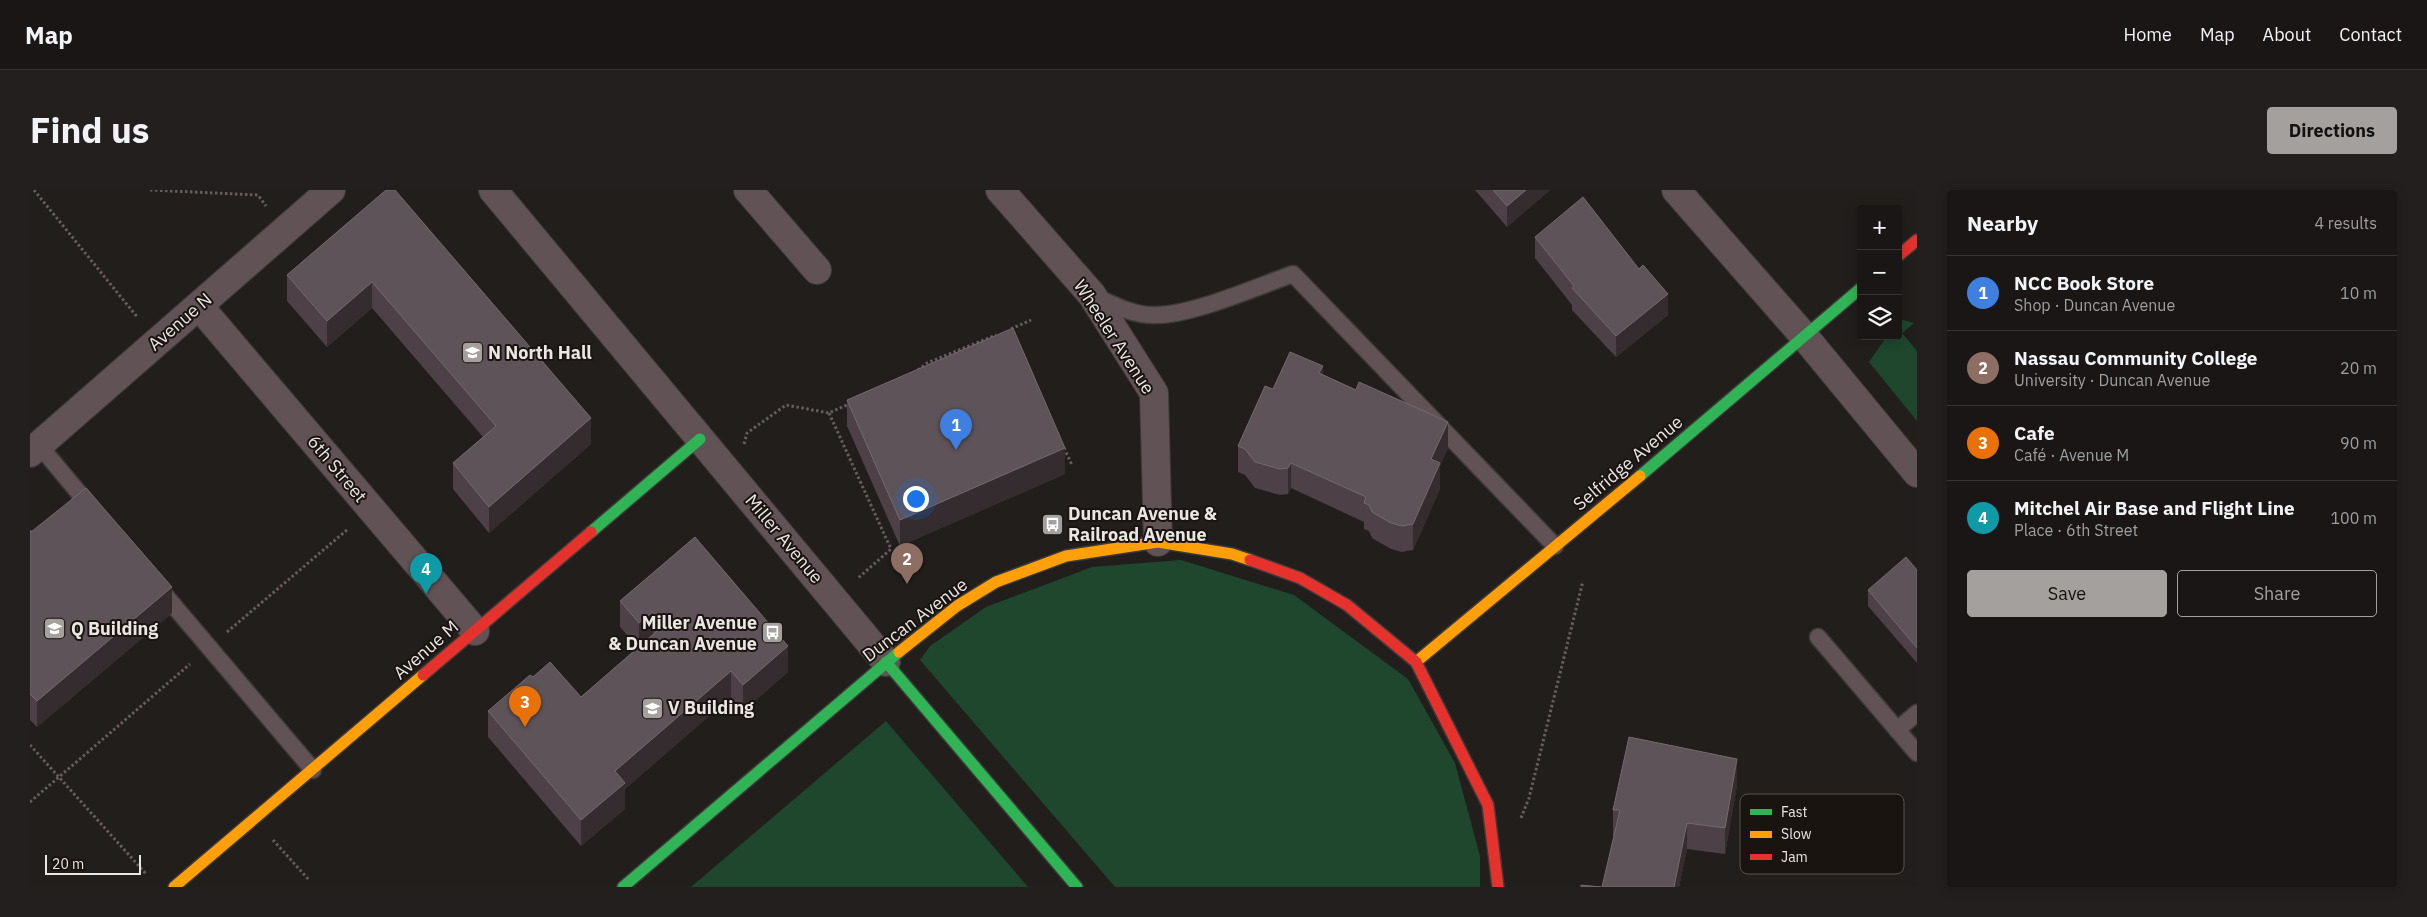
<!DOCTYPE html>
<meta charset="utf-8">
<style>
body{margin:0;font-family:"IBM Plex Sans",sans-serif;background:#221f1e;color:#f1f3f6}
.controls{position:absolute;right:15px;top:15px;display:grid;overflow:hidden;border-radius:5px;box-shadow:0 2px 12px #0003}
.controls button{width:45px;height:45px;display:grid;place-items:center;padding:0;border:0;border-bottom:1px solid #373534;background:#191615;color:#f1f3f6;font:25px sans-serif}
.scale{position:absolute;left:15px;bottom:12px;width:96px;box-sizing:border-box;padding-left:5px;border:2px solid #eae6e4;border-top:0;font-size:14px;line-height:18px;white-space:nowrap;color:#eae6e4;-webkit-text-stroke:4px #1a1411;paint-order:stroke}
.you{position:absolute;left:885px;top:308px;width:18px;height:18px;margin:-12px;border:4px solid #fff;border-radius:50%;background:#1a73e8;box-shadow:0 0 0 8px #1a73e833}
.badge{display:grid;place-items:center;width:32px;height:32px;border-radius:50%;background:#a4a09e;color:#fff;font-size:16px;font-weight:700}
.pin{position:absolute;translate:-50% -41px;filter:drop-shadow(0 1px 2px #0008)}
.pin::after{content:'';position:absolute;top:26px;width:18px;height:15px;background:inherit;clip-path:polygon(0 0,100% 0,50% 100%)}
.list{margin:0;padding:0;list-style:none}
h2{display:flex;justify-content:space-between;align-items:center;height:65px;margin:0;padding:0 20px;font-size:21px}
h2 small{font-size:16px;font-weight:400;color:#9f9fa0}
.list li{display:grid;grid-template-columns:32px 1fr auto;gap:15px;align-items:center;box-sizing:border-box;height:75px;padding:0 20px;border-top:1px solid #373534}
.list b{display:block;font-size:19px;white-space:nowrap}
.list p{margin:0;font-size:16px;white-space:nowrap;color:#9f9fa0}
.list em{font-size:16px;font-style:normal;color:#9f9fa0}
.actions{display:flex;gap:10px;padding:15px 20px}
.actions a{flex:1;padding:11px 0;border:1px solid #a4a09e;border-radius:5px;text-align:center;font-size:18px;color:#a4a09e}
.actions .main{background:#a4a09e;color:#111}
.icon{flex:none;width:28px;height:28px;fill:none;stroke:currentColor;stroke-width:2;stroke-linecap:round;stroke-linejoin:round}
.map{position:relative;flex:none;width:1887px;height:697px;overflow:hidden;border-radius:5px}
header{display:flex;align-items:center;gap:30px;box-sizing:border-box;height:70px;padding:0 25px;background:#191615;border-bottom:1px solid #373534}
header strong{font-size:24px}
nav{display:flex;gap:28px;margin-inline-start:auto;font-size:18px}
.intro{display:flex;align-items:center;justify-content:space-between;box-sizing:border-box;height:120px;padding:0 30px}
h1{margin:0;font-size:35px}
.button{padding:12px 22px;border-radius:5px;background:#a4a09e;color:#111;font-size:18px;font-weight:700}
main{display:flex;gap:30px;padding:0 30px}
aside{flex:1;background:#191615;border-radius:5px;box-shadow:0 2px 12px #0003}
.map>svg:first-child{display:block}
.green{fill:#1e472e}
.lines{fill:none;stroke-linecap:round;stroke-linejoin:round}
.lane-casing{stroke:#3c3a39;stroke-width:19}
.street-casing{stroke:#3c3a39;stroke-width:30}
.fast-casing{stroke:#3c3a39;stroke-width:14}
.slow-casing{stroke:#3c3a39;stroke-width:14}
.jam-casing{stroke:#3c3a39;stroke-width:14}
.path{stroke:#675c5e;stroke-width:3;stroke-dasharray:2.5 2.5;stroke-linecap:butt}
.lane{stroke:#615255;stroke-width:16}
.street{stroke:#615255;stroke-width:28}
.fast{stroke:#30b455;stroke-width:11}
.slow{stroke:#ff9f0a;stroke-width:11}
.jam{stroke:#e5322d;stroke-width:11}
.wall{fill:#4d4147}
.shaded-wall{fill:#342c2f}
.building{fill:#5e5358;stroke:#746a6e}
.labels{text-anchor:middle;stroke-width:4;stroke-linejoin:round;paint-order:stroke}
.street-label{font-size:18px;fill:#eae6e4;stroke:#1a1411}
.poi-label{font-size:18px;font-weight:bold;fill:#eae6e4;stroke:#1a1411;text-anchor:start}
.key{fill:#1a1411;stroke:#585350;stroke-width:1}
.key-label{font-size:14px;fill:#eae6e4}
</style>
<header>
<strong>Map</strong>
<nav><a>Home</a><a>Map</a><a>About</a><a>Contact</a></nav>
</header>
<div class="intro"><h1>Find us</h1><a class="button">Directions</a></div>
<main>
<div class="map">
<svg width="1887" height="697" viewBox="0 0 1887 697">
<rect width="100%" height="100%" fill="#211e1c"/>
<g class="green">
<polygon points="1869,129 1884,133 1872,143 1887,161 1887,231 1839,172 1857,146 1868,146"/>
<polygon points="1151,370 1264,405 1378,489 1425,573 1450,666 1450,697 1085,697 890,470 900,456 956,417 1062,377"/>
<polygon points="856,531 998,697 661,697"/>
</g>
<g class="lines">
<defs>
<g id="lane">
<path d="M1064 106C1084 115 1104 126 1126 125 1163 125 1226 97 1263 84L1525 356"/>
<polyline points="9,255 64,321"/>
<polyline points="128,397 283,580"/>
<polyline points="1788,447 1887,563"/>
<polyline points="1867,540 1887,523"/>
</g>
<g id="street">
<polyline points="463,0 856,472"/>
<polyline points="718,0 787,80"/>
<polyline points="970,0 1062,105 1124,203 1128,352"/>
<polyline points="1646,0 1774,146 1887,283"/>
<polyline points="169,116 445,441"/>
<polyline points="0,263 301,0"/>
</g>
<g id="fast">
<polyline points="1610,286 1831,98"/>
<polyline points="561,342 670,249"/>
<polyline points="856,472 1047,697"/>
<polyline points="593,697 869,462"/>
</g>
<g id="slow">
<polyline points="869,462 927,416 966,392 1036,366 1128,352 1202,364 1220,370"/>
<polyline points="1386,472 1610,286"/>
<polyline points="144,697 393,485"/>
</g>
<g id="jam">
<polyline points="1868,66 1887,50"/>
<polyline points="1220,370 1270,388 1317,415 1386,472 1458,615 1468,697"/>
<polyline points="393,485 561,342"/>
</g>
</defs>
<use href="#lane" class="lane-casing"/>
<use href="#street" class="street-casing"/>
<use href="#fast" class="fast-casing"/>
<use href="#slow" class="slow-casing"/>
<use href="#jam" class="jam-casing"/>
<g class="path">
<polyline points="4,0 108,128"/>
<polyline points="120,0 228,5 236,16"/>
<polyline points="981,139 1001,130"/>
<polyline points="888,180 897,173 966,145"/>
<polyline points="799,223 861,359 827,389"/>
<polyline points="714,254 717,243 756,215 799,223 819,214"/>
<polyline points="1034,258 1042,275"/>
<polyline points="197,442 318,339"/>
<polyline points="0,555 117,685"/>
<polyline points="0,612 160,474"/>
<polyline points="1491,628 1499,608 1553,391"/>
<polyline points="243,650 279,690"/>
</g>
<use href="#lane" class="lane"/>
<use href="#street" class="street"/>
<use href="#fast" class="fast"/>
<use href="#slow" class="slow"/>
<use href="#jam" class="jam"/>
</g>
<g class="wall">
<polygon points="356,0 561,254 459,343 423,299 423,273 453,247 342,118 297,157 257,111 257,85"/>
<polygon points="1445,0 1520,0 1477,37"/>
<polygon points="1505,47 1638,125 1586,167 1542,120 1542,115 1505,68"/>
<polygon points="1293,185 1418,258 1410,276 1410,299 1383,360 1372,362 1361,359 1342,348 1339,341 1334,339 1334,332 1261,298 1258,304 1250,305 1225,298 1215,285 1208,282 1208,256 1243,199"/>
<polygon points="817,210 1035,284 870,356 817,236"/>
<polygon points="0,340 142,423 7,537 0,530"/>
<polygon points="665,347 758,482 713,521 701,507 595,599 595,619 551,656 458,547 458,521 551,507 608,458 590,437 590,411"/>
<polygon points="1887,380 1887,473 1838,416 1838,400"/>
<polygon points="1707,595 1695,664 1657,659 1649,697 1572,697 1584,646 1583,646 1583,620"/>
</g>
<g class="shaded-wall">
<polygon points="1496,0 1520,0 1477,37 1477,16"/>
<polygon points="342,92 342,118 297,157 297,131"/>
<polygon points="1638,104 1638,125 1586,167 1586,146"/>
<polygon points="1293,176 1293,202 1289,183"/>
<polygon points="561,228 561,254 459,343 459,317"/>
<polygon points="1418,232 1418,258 1410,276 1410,299 1383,360 1383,334 1401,269"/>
<polygon points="1035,258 1035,284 870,356 870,330"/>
<polygon points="1261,273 1261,298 1258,304 1258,278"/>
<polygon points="142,397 142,423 7,537 7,511"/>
<polygon points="623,422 623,448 609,459 609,433"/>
<polygon points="758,456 758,482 713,521 713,495"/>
<polygon points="701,481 701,507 595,599 595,619 551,656 551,630 585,581"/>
<polygon points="1707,569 1707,595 1695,664 1695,638"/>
<polygon points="1657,633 1657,659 1649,697 1644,697"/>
</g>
<g class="building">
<polygon points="356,0 365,0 561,228 459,317 423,273 466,236 342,92 297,131 257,85"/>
<polygon points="1463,0 1496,0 1477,16"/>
<polygon points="1553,7 1609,79 1613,75 1638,104 1586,146 1542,98 1544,96 1505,47"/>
<polygon points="983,138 1035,258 870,330 817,210"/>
<polygon points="1260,162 1293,176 1289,183 1326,200 1329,192 1418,232 1401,269 1410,273 1383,334 1372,336 1361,333 1342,322 1339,315 1334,313 1336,307 1261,273 1258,278 1250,279 1225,272 1215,259 1208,256 1235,196 1243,199"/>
<polygon points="56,298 142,397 7,511 0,504 0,340 1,342"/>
<polygon points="665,347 758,456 713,495 701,481 585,581 595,593 551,630 458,521 500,485 503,487 520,472 551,507 634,435 623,422 609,433 590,411"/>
<polygon points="1876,367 1887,380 1887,458 1838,400"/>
<polygon points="1599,547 1707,569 1695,638 1657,633 1644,697 1572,697 1590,620 1583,620"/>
<polygon points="1551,695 1571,697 1551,697"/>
</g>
<defs>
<symbol id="university-square" viewBox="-11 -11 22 22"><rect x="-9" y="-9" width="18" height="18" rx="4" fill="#a4a09e" stroke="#1a1411"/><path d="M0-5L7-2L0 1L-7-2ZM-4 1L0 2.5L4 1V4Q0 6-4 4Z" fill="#fff"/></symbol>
<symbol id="bus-square" viewBox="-11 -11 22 22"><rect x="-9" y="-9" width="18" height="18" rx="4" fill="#a4a09e" stroke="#1a1411"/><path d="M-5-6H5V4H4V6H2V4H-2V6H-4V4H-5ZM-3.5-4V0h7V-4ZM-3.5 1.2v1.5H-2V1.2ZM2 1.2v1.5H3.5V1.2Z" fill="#fff"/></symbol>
</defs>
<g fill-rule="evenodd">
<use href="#university-square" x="430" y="150" width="25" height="25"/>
<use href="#bus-square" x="1010" y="322" width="25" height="25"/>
<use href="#university-square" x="12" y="426" width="25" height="25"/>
<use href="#bus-square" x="730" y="430" width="25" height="25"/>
<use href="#university-square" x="610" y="506" width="25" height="25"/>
</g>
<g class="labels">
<g class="street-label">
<text transform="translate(150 132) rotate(-41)" y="6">Avenue N</text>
<text transform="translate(1084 147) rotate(57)" y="6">Wheeler Avenue</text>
<text transform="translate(1598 273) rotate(-40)" y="6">Selfridge Avenue</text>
<text transform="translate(307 279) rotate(50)" y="6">6th Street</text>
<text transform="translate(754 349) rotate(50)" y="6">Miller Avenue</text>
<text transform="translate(885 430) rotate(-37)" y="6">Duncan Avenue</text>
<text transform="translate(396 460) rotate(-41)" y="6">Avenue M</text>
</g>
<g class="poi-label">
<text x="458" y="169">N North Hall</text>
<text x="1038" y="330">Duncan Avenue &amp;<tspan x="1038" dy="21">Railroad Avenue</tspan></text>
<text x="727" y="439" text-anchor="end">Miller Avenue<tspan x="727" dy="21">&amp; Duncan Avenue</tspan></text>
<text x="41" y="445">Q Building</text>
<text x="638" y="524">V Building</text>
</g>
</g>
<rect x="1710" y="604" width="164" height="80" rx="8" class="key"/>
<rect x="1720" y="619" width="22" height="6" fill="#30b455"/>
<rect x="1720" y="641" width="22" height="7" fill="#ff9f0a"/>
<rect x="1720" y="664" width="22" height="6" fill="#e5322d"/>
<g class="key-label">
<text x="1751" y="627">Fast</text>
<text x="1751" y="649">Slow</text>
<text x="1751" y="672">Jam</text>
</g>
</svg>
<div class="controls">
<button>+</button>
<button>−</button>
<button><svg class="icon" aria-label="layers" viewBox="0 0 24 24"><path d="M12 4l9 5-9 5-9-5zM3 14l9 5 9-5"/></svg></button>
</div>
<div class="scale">20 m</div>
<div class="you"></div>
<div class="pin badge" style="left:926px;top:260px;background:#3f7fe0">1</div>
<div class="pin badge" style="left:877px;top:394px;background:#8d6e63">2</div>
<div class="pin badge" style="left:495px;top:537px;background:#e8710a">3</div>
<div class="pin badge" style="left:396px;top:404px;background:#0f9aa8">4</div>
</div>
<aside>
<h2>Nearby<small>4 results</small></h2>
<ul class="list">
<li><span class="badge" style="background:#3f7fe0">1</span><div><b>NCC Book Store</b><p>Shop · Duncan Avenue</p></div><em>10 m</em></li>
<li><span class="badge" style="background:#8d6e63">2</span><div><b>Nassau Community College</b><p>University · Duncan Avenue</p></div><em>20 m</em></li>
<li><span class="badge" style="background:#e8710a">3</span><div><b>Cafe</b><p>Café · Avenue M</p></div><em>90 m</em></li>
<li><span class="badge" style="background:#0f9aa8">4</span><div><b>Mitchel Air Base and Flight Line</b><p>Place · 6th Street</p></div><em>100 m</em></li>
</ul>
<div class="actions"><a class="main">Save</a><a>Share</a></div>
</aside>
</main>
